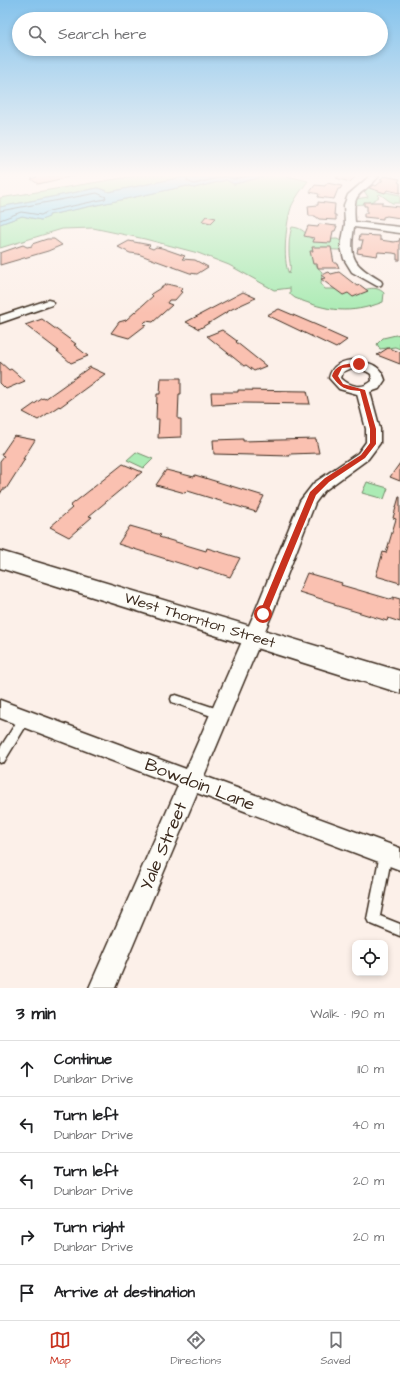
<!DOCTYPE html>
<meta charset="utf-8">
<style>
body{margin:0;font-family:"Architects Daughter",sans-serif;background:#f6f6f6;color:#202124}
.controls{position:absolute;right:12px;bottom:12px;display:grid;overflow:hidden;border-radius:8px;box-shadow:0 2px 6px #0003}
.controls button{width:36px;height:36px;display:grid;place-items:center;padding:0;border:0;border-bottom:1px solid #e0e0e0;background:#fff;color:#202124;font:20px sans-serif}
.stop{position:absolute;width:12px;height:12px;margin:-9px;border:3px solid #c8321e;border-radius:50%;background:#fff}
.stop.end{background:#c8321e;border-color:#fff;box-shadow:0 1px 4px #0008}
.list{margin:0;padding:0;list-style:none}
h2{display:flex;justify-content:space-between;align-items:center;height:52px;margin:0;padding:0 16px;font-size:17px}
h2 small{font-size:13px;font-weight:400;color:#757577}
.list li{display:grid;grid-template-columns:26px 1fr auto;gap:12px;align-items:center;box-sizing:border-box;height:56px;padding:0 16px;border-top:1px solid #e0e0e0}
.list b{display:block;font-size:15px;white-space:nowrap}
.list p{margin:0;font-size:13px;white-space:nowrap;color:#757577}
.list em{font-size:13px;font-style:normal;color:#757577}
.icon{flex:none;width:22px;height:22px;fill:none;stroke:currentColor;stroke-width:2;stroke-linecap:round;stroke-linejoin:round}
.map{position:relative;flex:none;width:400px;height:988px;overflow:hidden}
.search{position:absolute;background:#fff;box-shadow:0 2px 6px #0003;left:12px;right:12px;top:12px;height:44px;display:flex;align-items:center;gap:10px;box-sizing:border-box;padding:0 14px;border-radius:22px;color:#757577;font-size:15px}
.sheet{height:332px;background:#fff}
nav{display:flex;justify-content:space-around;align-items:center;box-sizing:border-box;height:56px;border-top:1px solid #e0e0e0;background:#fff;font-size:11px;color:#757577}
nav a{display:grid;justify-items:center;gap:2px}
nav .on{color:#c8321e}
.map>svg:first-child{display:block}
.green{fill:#abebb4;stroke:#738a69}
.water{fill:#91daf2;stroke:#6f949d}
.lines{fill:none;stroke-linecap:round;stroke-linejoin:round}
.shore{stroke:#5d7073;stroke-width:1}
.building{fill:#fac1b1;stroke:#3b2a1e}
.service-casing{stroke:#3b2a1e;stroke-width:3}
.minor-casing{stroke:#3b2a1e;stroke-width:3}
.secondary-casing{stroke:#3b2a1e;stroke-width:3}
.service{fill:#fdfcf7;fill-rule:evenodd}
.minor{fill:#fdfcf7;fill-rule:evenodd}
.secondary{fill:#fdfcf7;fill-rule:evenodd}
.route{fill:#c8321e}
.labels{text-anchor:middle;stroke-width:3;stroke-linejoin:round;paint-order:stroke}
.street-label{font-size:15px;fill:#3b2a1e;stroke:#fdfcf7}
.near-street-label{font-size:18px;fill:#3b2a1e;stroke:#fdfcf7}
</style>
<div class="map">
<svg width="400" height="988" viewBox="0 0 400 988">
<rect width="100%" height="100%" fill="#fcf0e9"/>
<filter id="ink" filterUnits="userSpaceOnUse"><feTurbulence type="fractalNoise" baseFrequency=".025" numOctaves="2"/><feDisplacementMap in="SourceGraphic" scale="8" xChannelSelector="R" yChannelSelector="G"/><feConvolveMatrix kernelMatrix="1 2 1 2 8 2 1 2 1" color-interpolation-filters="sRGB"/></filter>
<g filter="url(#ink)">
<g class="green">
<polygon points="141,175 193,175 109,192 98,188 0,207 0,198"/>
<path d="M271 175H283L308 181C302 189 296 197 292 205 286 220 282 260 289 274 292 267 289 261 289 252 289 244 289 236 292 227 304 228 305 234 313 240L337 239 343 242 342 248 339 250 313 249C310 259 316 266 322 272L321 284 325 289H342L354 294C364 290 375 284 384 293L383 302C349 315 328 311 295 298L290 294V288L274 290 229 265 198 253 145 239 93 228 62 229 0 248V224L22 216 41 220 49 215 187 186 194 188 226 180 234 184Z"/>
<path d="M368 184 376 190 400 195V203H392L380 194 377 195 379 197C372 202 363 206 354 204L356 199 368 197 363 189Z"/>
<polygon points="400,334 400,349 395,347 380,349 377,344 383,338"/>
<polygon points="136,452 153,459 144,468 127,460"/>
<polygon points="367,482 388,488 384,499 362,493"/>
</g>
<polygon class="water" points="193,175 271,175 234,184 226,180 194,188 187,186 49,215 49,217 41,220 22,216 0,224 0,207 98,188 109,192"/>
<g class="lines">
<g class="shore">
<polyline points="188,175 187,181 194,184 225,176 234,179 253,175"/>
<polyline points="0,211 97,193 106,197 105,199 49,211 41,215 21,212 0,220"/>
</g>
</g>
<g class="building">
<polygon points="34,175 46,176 78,175 38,184 31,179 37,177"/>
<polygon points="335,175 357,175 350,182 336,178 339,176"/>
<polygon points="384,176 400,179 398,182 400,183 400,193 387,190 385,193 369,188 373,185 376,186 383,180 380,180"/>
<polygon points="327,183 342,186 340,189 338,189 334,199 318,197 319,194 310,192 315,185 325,186"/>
<polygon points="318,202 335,204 334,215 336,215 336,220 319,219 315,216 309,216 308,206 318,205"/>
<polygon points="364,202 382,202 382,205 400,207 400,218 387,216 383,217 383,219 364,217 364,213 367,213 367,206 364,206"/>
<polygon points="206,216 216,218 211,223 202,221"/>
<polygon points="319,224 337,226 335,231 333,231 331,243 313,242 314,238 304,236 308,226 318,227"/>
<polygon points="360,235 380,236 380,240 394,242 399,241 400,238 400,260 397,260 397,254 393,253 378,252 377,256 357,253 358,248 361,248 363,240 359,240"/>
<polygon points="47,239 54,239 62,245 48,251 0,265 0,253 23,245 27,247 32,246 32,244"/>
<polygon points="129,241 150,245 148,247 153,249 156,247 162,248 185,256 182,259 195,260 208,267 197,274 190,273 138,254 130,253 118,247"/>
<polygon points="312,247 331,247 334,263 337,263 339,268 318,268 317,264 313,264 310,251 313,251"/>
<polygon points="329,272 331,274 339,272 357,286 360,285 368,291 353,297 348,293 343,295 321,279 325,278 321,275"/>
<polygon points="167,284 183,288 180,291 182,292 175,300 169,300 167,303 172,305 153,322 146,321 143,324 146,325 129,338 111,333 119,322 126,320 153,296 151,294 154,292"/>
<polygon points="243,292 256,298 232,309 199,329 186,322"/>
<polygon points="279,309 328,330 327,331 347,340 336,348 267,315"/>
<polygon points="42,319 76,344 74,345 88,356 71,363 57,351 59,351 25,325"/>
<polygon points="222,330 237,341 236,342 266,366 254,371 246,365 244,366 207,336"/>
<polygon points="388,348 400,352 400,364 377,355"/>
<polygon points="0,362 9,370 11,369 25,381 6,389 0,383"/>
<polygon points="90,367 105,374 60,407 59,406 38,420 23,412 43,398 45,399"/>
<polygon points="161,378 181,378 181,394 179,394 178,419 181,419 181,437 158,438 159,419 156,419 157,394 160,394"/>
<polygon points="238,390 307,391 310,404 244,403 212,405 211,392 238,392"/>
<polygon points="14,436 35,440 23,459 25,459 6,489 3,489 0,494 0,461 4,456 1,455"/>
<polygon points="243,439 243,441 316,439 319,453 289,454 290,456 214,454 213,440"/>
<polygon points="400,463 400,481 390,477"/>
<polygon points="123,464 142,472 89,516 92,517 69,537 50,527 72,508 70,506"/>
<polygon points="166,470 194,477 195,475 264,496 256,512 191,492 187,491 185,493 156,485"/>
<polygon points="399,497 400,497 400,583 376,576 383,552 386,553 396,519 393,518"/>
<polygon points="130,526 161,535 159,537 176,542 206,551 207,548 240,558 230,577 199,567 198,569 118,544"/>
<polygon points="307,573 342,583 341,585 393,600 393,597 400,599 400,622 388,618 387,621 334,605 334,603 299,592"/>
</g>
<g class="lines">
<defs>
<g id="service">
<polygon points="176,695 224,711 225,714 224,717 220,719 172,702 171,699 172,696"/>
<polygon points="25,713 29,715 30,718 29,721 4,762 0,763 0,748 21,715"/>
<polygon points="386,848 390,850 392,854 380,916 400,924 400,936 369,923 367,919 380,854 382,850"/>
</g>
<g id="minor">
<path d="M371 175 379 176C361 198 352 188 355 222L400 227V233L354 227C349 260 353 264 381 281L382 283 381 285 377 286 352 272 344 259 341 247 345 224 344 205 348 195Z"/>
<polygon points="48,300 52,301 54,303 52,305 0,323 0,316"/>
<path d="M357 360C371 363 381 366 385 380L379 389 370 392 380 429V443L368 459 324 491 315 503 272 614 204 776 400 848V870L197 793 115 988H89L178 786 0 718V700L186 769 254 614 300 501 314 483 358 453 366 442V429L357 394 339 389 329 378C332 364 343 360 357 360ZM352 368C360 368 365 370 371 374L372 381C362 390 349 386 341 378L343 372Z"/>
</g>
<polygon id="secondary" points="0,551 400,671 400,693 0,568"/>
</defs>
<use href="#service" class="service-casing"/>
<use href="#minor" class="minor-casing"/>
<use href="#secondary" class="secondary-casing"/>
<use href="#service" class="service"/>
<use href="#minor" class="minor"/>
<use href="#secondary" class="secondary"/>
</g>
</g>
<linearGradient id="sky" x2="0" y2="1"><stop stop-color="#85c3ec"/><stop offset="0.56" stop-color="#fef8f5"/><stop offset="1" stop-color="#fef8f5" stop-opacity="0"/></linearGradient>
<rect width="400" height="313" fill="url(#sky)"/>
<path class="route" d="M359 363 361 366 342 368 338 376 343 384 365 390 376 429V444L365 458 329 482 316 495 267 614 265 616H260L259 614 310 492 325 478 361 455 370 443V429L360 391C346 390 340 388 332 376 336 363 348 364 359 363Z"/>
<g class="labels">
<g class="street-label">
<text transform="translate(200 620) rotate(17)" y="5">West Thornton Street</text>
</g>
<g class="near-street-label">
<text transform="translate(200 784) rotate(21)" y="6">Bowdoin Lane</text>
<text transform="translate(163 846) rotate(-67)" y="6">Yale Street</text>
</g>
</g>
</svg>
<div class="controls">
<button><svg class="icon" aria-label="locate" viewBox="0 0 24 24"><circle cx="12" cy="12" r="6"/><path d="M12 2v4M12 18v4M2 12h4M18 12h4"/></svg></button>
</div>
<div class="stop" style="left:263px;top:614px"></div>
<div class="stop end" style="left:359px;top:364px"></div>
<div class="search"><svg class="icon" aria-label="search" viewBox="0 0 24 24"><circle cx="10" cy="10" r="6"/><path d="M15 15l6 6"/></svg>Search here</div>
</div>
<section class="sheet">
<h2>3 min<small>Walk · 190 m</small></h2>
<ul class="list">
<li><svg class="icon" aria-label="ahead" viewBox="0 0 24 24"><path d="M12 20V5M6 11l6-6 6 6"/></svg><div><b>Continue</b><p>Dunbar Drive</p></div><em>110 m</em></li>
<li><svg class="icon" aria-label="left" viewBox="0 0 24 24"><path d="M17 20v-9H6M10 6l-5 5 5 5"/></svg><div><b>Turn left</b><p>Dunbar Drive</p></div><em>40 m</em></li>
<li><svg class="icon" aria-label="left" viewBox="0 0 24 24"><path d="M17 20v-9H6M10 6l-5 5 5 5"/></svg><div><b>Turn left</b><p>Dunbar Drive</p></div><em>20 m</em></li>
<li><svg class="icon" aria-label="right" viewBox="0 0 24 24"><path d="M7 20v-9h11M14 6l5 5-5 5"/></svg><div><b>Turn right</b><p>Dunbar Drive</p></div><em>20 m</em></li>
<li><svg class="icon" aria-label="arrive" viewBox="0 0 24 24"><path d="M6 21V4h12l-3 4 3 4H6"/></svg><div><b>Arrive at destination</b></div></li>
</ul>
</section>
<nav>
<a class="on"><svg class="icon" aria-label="map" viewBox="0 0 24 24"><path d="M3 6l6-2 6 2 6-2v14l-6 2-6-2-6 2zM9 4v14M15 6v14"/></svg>Map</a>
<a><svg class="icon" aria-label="directions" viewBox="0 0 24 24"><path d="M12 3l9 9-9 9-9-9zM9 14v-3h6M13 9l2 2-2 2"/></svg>Directions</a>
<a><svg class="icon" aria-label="saved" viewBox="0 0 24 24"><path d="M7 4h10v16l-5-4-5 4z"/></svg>Saved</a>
</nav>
